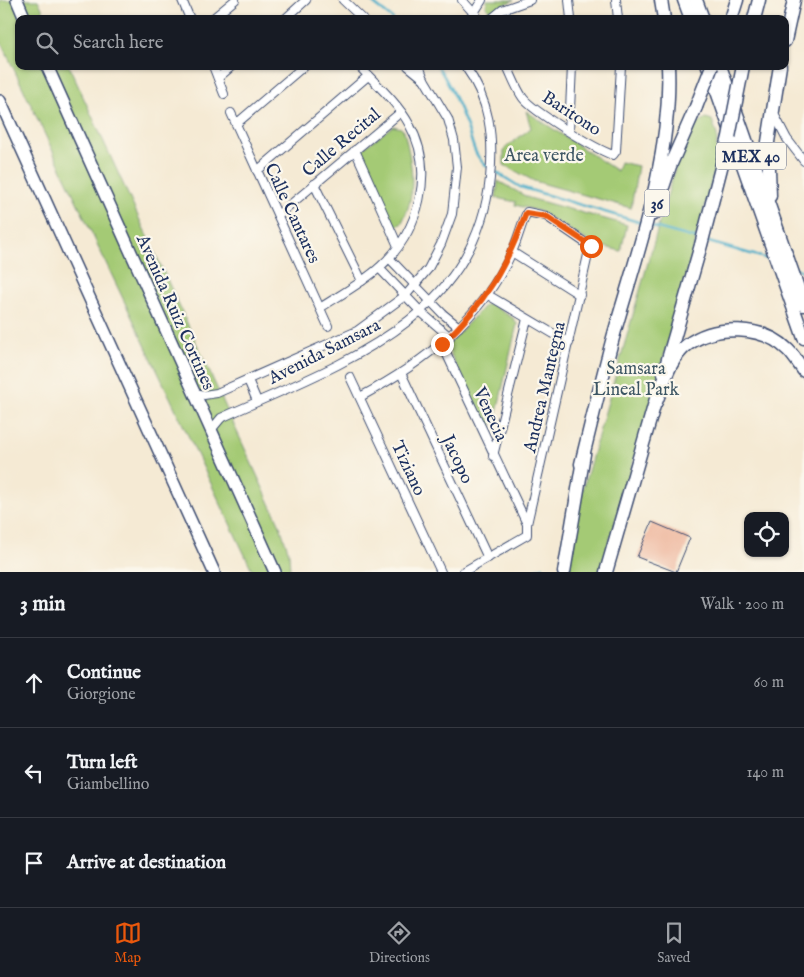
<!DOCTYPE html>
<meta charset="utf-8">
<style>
body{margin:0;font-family:"IM FELL English",serif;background:#20242c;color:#f1f3f6}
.controls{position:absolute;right:15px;bottom:15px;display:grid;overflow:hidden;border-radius:10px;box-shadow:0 1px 4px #0004}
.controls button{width:45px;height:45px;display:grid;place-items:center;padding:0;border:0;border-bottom:1px solid #363941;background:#171b24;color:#f1f3f6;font:25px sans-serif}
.stop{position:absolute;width:15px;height:15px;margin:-11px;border:4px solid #ea580c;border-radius:50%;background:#fff}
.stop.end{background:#ea580c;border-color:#fff;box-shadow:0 1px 5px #0008}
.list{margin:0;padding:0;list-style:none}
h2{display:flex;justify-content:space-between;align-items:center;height:65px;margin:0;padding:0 20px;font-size:21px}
h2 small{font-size:16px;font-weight:400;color:#9ea1a6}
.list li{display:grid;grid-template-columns:32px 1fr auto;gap:15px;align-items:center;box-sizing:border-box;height:90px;padding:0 20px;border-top:1px solid #363941}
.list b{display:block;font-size:19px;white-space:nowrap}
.list p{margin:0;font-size:16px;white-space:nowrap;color:#9ea1a6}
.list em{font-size:16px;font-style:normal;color:#9ea1a6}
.icon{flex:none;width:28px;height:28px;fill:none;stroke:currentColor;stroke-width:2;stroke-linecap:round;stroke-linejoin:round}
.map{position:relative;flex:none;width:804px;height:572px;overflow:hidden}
.search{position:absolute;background:#171b24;box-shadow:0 1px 4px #0004;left:15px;right:15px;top:15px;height:55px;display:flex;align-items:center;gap:12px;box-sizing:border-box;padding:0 18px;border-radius:10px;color:#9ea1a6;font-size:19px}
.sheet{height:335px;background:#171b24}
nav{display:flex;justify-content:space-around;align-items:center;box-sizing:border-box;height:70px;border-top:1px solid #363941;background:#171b24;font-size:14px;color:#9ea1a6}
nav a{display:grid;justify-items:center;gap:2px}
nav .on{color:#ea580c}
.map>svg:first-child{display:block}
.green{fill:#a4ca74;stroke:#607c69}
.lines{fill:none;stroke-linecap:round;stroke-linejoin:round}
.stream{stroke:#4aafca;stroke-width:2.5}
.building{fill:#eeb59b}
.minor-casing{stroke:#3c4b70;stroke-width:10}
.secondary-casing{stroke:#3c4b70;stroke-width:14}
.primary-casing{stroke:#3c4b70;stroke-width:15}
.trunk-casing{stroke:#3c4b70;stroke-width:15}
.minor{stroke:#fff;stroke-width:8}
.secondary{stroke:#fff;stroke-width:11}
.primary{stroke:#fff;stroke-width:12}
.trunk{stroke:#fff;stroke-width:12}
.primary-bridge-casing{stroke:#3c4b70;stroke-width:15;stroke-linecap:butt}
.primary-bridge{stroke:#fff;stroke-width:12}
.route{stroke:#ea580c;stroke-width:6}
.labels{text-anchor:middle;stroke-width:4.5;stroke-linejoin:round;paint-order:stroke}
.shield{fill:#fbf7ec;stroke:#5e6b89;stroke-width:1}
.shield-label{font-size:16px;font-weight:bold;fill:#1b2f5e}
.street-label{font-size:18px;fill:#1b2f5e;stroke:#fbf7ec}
.park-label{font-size:18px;fill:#3d5664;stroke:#fbf7ec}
</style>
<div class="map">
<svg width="804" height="572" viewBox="0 0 804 572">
<rect width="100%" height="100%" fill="#fbf7ec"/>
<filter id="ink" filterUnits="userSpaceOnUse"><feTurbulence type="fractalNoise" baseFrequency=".02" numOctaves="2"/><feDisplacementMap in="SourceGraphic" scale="10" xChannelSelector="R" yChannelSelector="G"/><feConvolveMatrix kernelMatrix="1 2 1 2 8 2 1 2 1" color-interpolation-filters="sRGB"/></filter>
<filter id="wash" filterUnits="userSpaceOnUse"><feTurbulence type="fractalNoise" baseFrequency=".0096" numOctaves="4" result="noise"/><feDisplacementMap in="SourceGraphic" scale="20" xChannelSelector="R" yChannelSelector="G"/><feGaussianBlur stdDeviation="1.12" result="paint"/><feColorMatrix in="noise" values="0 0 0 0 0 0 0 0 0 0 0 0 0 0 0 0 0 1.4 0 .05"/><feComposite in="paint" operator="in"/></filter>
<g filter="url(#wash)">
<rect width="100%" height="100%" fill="#f5ead4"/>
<g class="green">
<polygon points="0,0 38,0 47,19 19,19 19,66 69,66 279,523 289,553 290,572 253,572 0,40"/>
<polygon points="487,0 514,0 490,11 486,6"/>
<polygon points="526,111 617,171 620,162 638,166 631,208 534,181 504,165 504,149 531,128"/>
<polygon points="706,118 712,120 717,135 716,165 657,382 600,572 559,572 676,165 696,125"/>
<path d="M393 126 401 128 404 131C412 163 418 194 401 224L394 226 391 225 359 156 365 147Z"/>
<polygon points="498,181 529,198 627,225 621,251 593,244 539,211 515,205 516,202 496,198"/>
<polygon points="490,304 513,318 517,324 495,421 489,428 484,427 447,346 485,305"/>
</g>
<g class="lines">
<g class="stream">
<polyline points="369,0 393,19"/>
<path d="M438 66C450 85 459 106 467 127 473 143 473 156 488 167"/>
<polyline points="493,170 520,187 642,223"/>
<polyline points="650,226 698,239"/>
<polyline points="705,241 772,260"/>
<polyline points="796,268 804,272"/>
<polyline points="531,572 543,567"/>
</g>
</g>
<g id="blocks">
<polygon class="building" points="652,522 690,538 676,572 637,557"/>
</g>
</g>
<g filter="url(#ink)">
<use href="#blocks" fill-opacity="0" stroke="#3c4b70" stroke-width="1"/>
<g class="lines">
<defs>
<g id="minor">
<polyline points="182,0 190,19"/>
<polyline points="343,0 363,19"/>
<polyline points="462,0 479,19"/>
<polyline points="569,0 571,19"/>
<polyline points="616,0 618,19"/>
<polyline points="212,19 235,0"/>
<polyline points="285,19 306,0"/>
<polyline points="470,19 482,0"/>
<polyline points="491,19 502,10 530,0"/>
<polyline points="213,66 224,94"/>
<polyline points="408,66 424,79"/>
<path d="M507 66C512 76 516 88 523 98 534 112 595 149 613 155L616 151 621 66"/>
<polyline points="218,78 232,66"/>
<polyline points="773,112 787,139 804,161"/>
<polyline points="231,113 328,326"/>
<polyline points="236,124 304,66"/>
<polyline points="569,131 572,66"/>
<polyline points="355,150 398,246"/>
<polyline points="257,171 368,76"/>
<polyline points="314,184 362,281"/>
<polyline points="278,215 401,112"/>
<polyline points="512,252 580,295"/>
<polyline points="389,258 443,314 459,327"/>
<polyline points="379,268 421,312 450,337"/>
<polyline points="488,295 569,343"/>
<path d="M320 308C340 295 362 283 380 267 419 232 436 171 409 124 397 102 376 84 359 66"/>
<polyline points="442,344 527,524"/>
<polyline points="401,373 488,558"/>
<polyline points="350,377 441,572"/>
<polyline points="248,380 257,401"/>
<polyline points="193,392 204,395 217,393 357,331 406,295 428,269 441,244 452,214 457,167 454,140 448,119 424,79 419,66"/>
<path d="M360 397C423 363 482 319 512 252 518 239 521 225 527 212L546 216 590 246 527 524V535L463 572"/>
<path d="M211 430 221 418C335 366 475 322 490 178 494 137 490 100 465 66"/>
<polyline points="493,456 527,319"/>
</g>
<g id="secondary">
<polyline points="17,0 25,19"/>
<polyline points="47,66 275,572"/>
<polyline points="0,101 214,572"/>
</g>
<g id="primary">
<polyline points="731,19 737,0"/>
<polyline points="754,19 759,0"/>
<polyline points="654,214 670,166 696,107"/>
<polyline points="664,373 701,245 729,137"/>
<polyline points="564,572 584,454"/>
<polyline points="606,572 658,392"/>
</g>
<g id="trunk">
<polyline points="661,0 664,19"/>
<polyline points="684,0 691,19"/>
<polyline points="696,0 703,19"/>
<polyline points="785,41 794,0"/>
<polyline points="708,66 804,338"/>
<polyline points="720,66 804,305"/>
<polyline points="770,196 768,142 780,66"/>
<path d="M656 402C664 382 670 358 687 345 715 324 763 325 788 350 794 356 799 364 804 371"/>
<path d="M581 464C593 416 604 368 618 320 642 238 672 152 668 66"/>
</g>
</defs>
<use href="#minor" class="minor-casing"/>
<use href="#secondary" class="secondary-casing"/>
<use href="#primary" class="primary-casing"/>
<use href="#trunk" class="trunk-casing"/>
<use href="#minor" class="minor"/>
<use href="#secondary" class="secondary"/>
<use href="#primary" class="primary"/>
<use href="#trunk" class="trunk"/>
<defs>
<g id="primary-bridge">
<polyline points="696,107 712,66"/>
<polyline points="729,137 743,66"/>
</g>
</defs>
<use href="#primary-bridge" class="primary-bridge-casing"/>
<use href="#primary-bridge" class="primary-bridge"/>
</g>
</g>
<g class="lines" filter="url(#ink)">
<path class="route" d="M442 344C485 303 506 267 526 213L546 216 591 246"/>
</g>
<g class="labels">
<g class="shield">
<rect x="716" y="142.5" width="70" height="27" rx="4"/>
<rect x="644.5" y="189.5" width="25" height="27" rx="4"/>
</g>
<g class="shield-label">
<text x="751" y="162">MEX 40</text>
<text x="657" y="209">36</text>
</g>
<g class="street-label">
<text transform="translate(572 113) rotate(33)" y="6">Baritono</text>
<text transform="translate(341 142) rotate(-40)" y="6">Calle Recital</text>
<text transform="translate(293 213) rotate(65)" y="6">Calle Cantares</text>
<text transform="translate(176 312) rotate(66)" y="6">Avenida Ruiz Cortines</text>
<text transform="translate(324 351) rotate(-27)" y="6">Avenida Samsara</text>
<text transform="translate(544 387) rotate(-77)" y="6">Andrea Mantegna</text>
<text transform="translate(491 414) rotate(65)" y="6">Venecia</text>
<text transform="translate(458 459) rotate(65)" y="6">Jacopo</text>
<text transform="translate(409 468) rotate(65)" y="6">Tiziano</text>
</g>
<g class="park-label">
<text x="544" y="161">Area verde</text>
<text x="636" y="374">Samsara<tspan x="636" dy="21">Lineal Park</tspan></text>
</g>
</g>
</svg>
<div class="controls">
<button><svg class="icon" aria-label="locate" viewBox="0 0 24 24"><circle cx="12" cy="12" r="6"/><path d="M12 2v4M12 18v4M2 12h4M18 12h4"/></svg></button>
</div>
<div class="stop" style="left:591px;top:246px"></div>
<div class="stop end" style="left:442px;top:344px"></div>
<div class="search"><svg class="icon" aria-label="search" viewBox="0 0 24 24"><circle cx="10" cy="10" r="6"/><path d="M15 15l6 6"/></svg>Search here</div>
</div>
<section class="sheet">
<h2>3 min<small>Walk · 200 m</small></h2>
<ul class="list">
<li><svg class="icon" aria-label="ahead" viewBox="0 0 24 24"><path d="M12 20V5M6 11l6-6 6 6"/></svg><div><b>Continue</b><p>Giorgione</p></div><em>60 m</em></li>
<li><svg class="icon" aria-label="left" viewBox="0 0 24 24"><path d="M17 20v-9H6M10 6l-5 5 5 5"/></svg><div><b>Turn left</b><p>Giambellino</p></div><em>140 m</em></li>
<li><svg class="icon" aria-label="arrive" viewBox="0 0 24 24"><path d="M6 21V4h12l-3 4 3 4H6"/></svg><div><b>Arrive at destination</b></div></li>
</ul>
</section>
<nav>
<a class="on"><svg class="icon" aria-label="map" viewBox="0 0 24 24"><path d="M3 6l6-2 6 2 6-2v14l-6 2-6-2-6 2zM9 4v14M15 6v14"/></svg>Map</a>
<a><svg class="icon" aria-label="directions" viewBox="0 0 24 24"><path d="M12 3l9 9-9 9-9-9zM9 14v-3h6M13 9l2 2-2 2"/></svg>Directions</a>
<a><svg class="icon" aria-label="saved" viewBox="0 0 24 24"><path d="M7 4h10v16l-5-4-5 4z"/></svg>Saved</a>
</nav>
